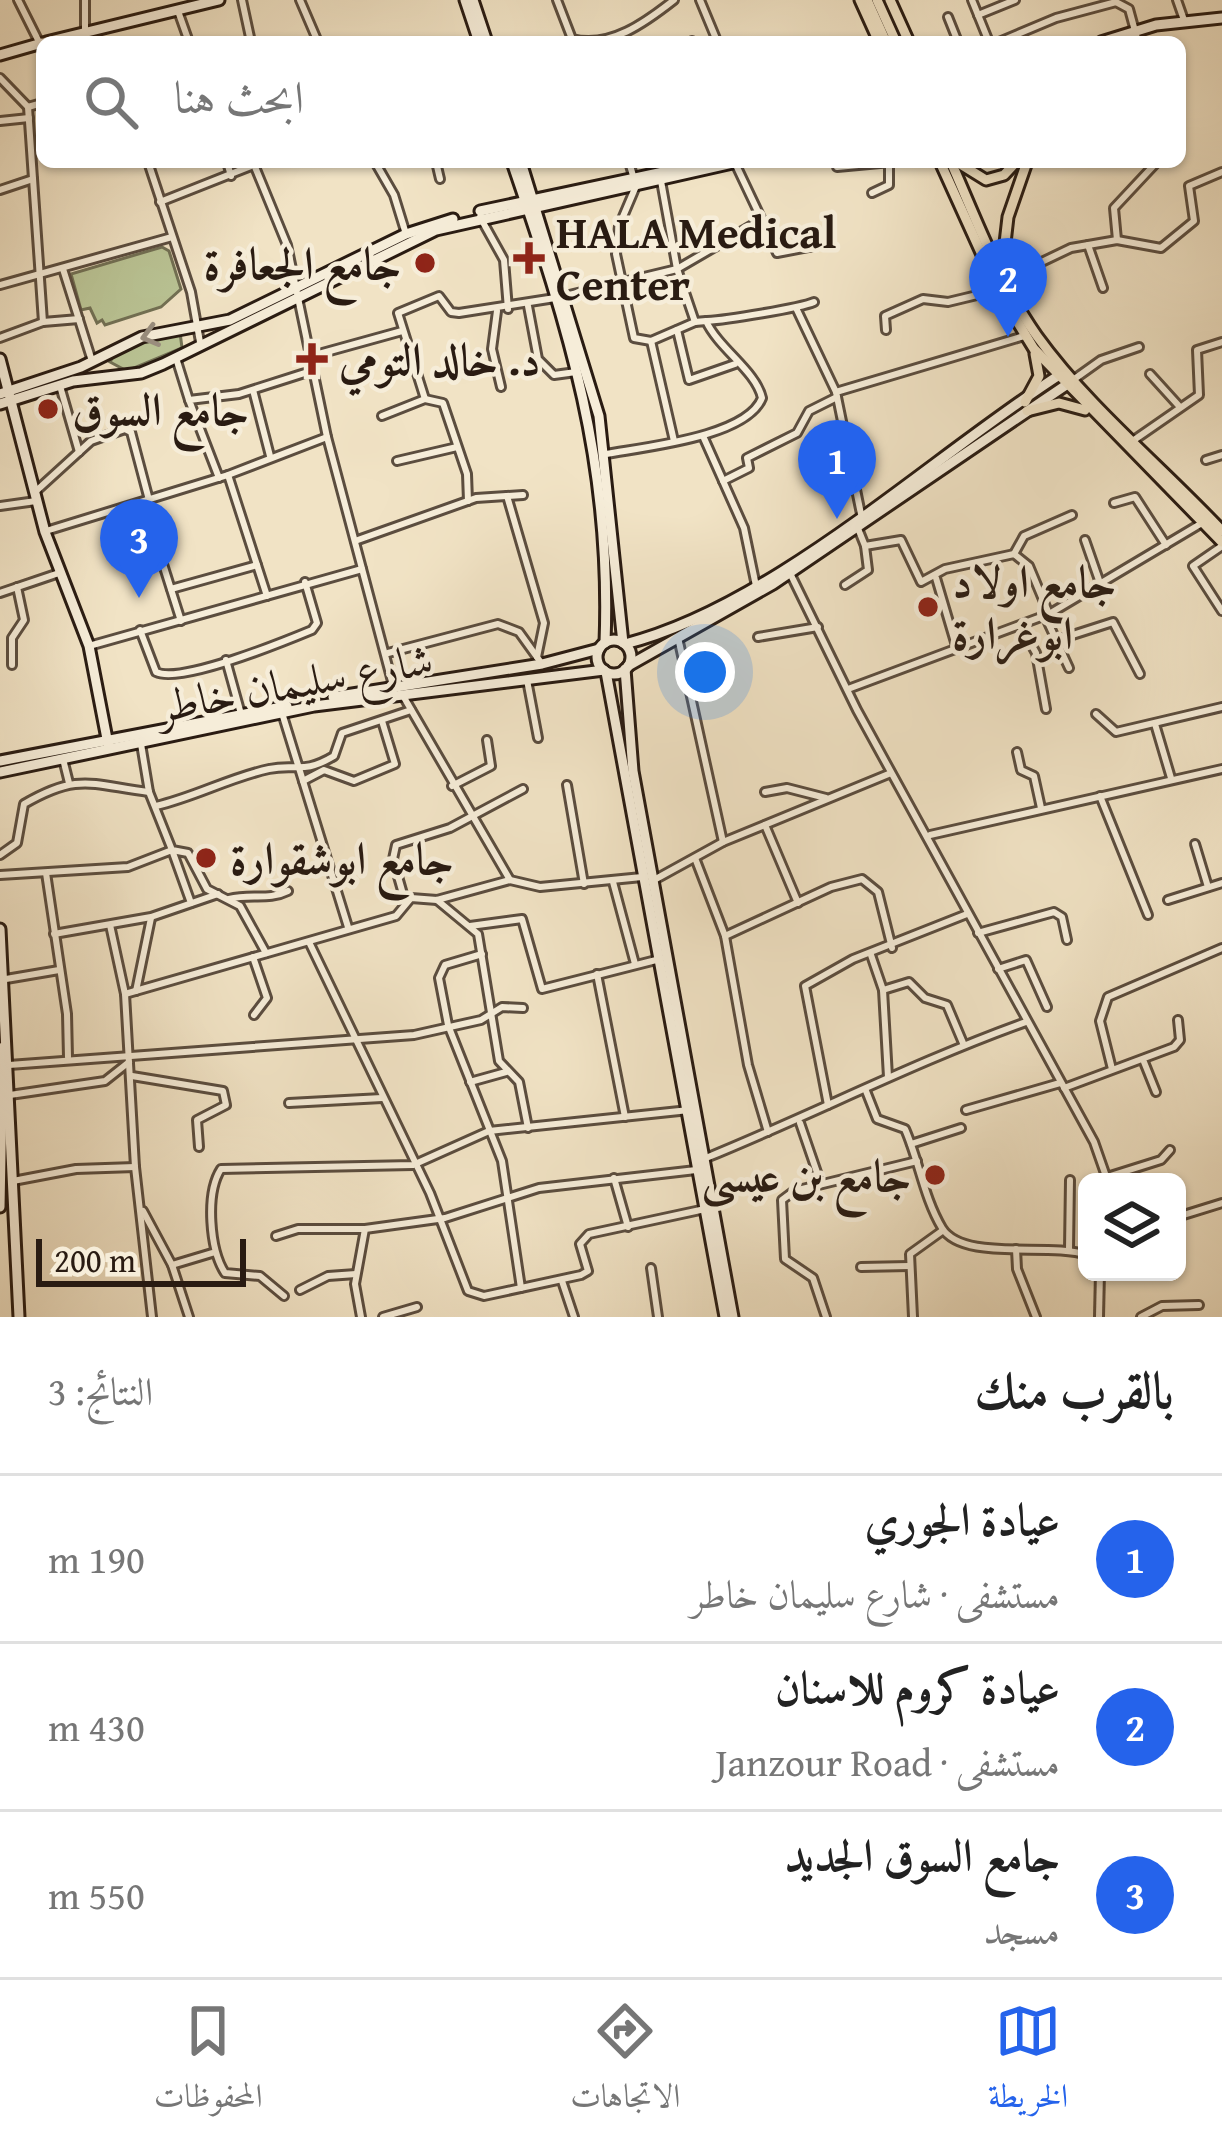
<!DOCTYPE html>
<html lang="ar">
<meta charset="utf-8">
<style>
body{margin:0;font-family:"Gentium Book Plus",Amiri,serif;background:#f2f2f2;color:#222;direction:rtl}
.controls{position:absolute;right:36px;bottom:36px;display:grid;overflow:hidden;border-radius:18px;box-shadow:0 3px 9px #0004}
.controls button{width:108px;height:108px;display:grid;place-items:center;padding:0;border:0;border-bottom:3px solid #e0e0e0;background:#fff;color:#222;font:60px sans-serif}
.scale{position:absolute;left:36px;bottom:30px;width:210px;box-sizing:border-box;padding-left:12px;border:6px solid #291b12;border-top:0;font-size:33px;line-height:42px;white-space:nowrap;color:#291b12;-webkit-text-stroke:9px #f6edd9;paint-order:stroke}
.you{position:absolute;left:705px;top:672px;width:42px;height:42px;margin:-30px;border:9px solid #fff;border-radius:50%;background:#1a73e8;box-shadow:0 0 0 18px #1a73e833}
.badge{display:grid;place-items:center;width:78px;height:78px;border-radius:50%;background:#2563eb;color:#fff;font-size:39px;font-weight:700}
.pin{position:absolute;translate:-50% -99px;filter:drop-shadow(0 3px 6px #0008)}
.pin::after{content:'';position:absolute;top:63px;width:42px;height:36px;background:inherit;clip-path:polygon(0 0,100% 0,50% 100%)}
.list{margin:0;padding:0;list-style:none}
h2{display:flex;justify-content:space-between;align-items:center;height:156px;margin:0;padding:0 48px;font-size:51px}
h2 small{font-size:39px;font-weight:400;color:#767676}
.list li{display:grid;grid-template-columns:78px 1fr auto;gap:36px;align-items:center;box-sizing:border-box;height:168px;padding:0 48px;border-top:3px solid #e0e0e0}
.list b{display:block;font-size:45px;white-space:nowrap}
.list p{margin:0;font-size:39px;white-space:nowrap;color:#767676}
.list em{font-size:39px;font-style:normal;color:#767676}
.icon{flex:none;width:66px;height:66px;fill:none;stroke:currentColor;stroke-width:2;stroke-linecap:round;stroke-linejoin:round}
.map{position:relative;flex:none;width:1222px;height:1317px;overflow:hidden;direction:ltr}
.search{position:absolute;background:#fff;box-shadow:0 3px 9px #0004;left:36px;right:36px;top:36px;height:132px;display:flex;align-items:center;gap:30px;box-sizing:border-box;padding:0 42px;border-radius:18px;color:#767676;font-size:45px}
.sheet{height:660px;background:#fff}
nav{display:flex;justify-content:space-around;align-items:center;box-sizing:border-box;height:168px;border-top:3px solid #e0e0e0;background:#fff;font-size:33px;color:#767676}
nav a{display:grid;justify-items:center;gap:6px}
nav .on{color:#2563eb}
.map>svg:first-child{display:block}
.green{fill:#bac495;stroke:#727054;stroke-width:3}
.lines{fill:none;stroke-linecap:round;stroke-linejoin:round}
.street-casing{stroke:#5b4d3f;stroke-width:12}
.secondary-casing{stroke:#291b12;stroke-width:15}
.primary-casing{stroke:#291b12;stroke-width:15}
.street{stroke:#f6edd9;stroke-width:6}
.secondary{stroke:#f6edd9;stroke-width:9}
.primary{stroke:#f1e3c5;stroke-width:9}
.oneway{stroke:#9a8e7f}
.poi-dot{fill:#8f2418;stroke:#f6edd9;stroke-width:4.5}
.labels{text-anchor:middle;stroke-width:9;stroke-linejoin:round;paint-order:stroke}
.poi-label{font-size:45px;font-weight:bold;fill:#291b12;stroke:#f6edd9;text-anchor:start}
.street-label{font-size:45px;fill:#291b12;stroke:#f6edd9}
</style>
<div class="map">
<svg width="1222" height="1317" viewBox="0 0 1222 1317">
<rect width="100%" height="100%" fill="#f1e3c5"/>
<filter id="stains"><feTurbulence type="fractalNoise" baseFrequency=".00167" numOctaves="4"/><feColorMatrix values="0 0 0 0 .2 0 0 0 0 .09 0 0 0 0 .02 0 0 0 .5 -.17"/></filter>
<radialGradient id="worn" r=".72"><stop offset=".6" stop-color="#630" stop-opacity="0"/><stop offset="1" stop-color="#630" stop-opacity=".3"/></radialGradient>
<g class="green">
<polygon points="162,247 169,251 181,289 161,307 105,325 102,320 97,323 90,308 81,310 71,274"/>
<polygon points="180,332 182,348 127,371 110,362 118,348"/>
</g>
<g class="lines">
<defs>
<g id="street">
<polyline points="18,0 40,44"/>
<polyline points="85,0 85,31"/>
<polyline points="242,0 251,42"/>
<polyline points="300,0 318,42"/>
<path d="M557 0 572 39C610 49 646 22 674 0"/>
<polyline points="700,0 717,41"/>
<polyline points="972,0 989,42"/>
<polyline points="1177,0 1184,20"/>
<polyline points="178,11 189,42"/>
<polyline points="978,15 1015,0"/>
<polyline points="948,17 958,42"/>
<polyline points="692,41 692,42"/>
<polyline points="999,42 1056,18 1116,2 1129,9 1138,42"/>
<polyline points="0,78 28,107 43,322 79,319"/>
<polyline points="28,107 42,103"/>
<polyline points="0,121 29,118"/>
<polyline points="148,162 191,292 200,342"/>
<polyline points="227,162 231,176"/>
<polyline points="375,162 394,195 406,234"/>
<polyline points="436,162 440,179"/>
<polyline points="629,162 634,179"/>
<polyline points="255,167 287,245 327,437 394,689"/>
<polyline points="837,167 891,162"/>
<polyline points="636,186 619,226 616,254 634,338 651,341 695,322"/>
<polyline points="0,190 33,179"/>
<polyline points="872,193 889,185 889,163"/>
<polyline points="160,202 261,162"/>
<polyline points="480,217 504,260 508,309"/>
<polyline points="761,218 777,253 819,245"/>
<polyline points="1117,240 1114,208 1157,162"/>
<polyline points="1088,245 1103,288"/>
<polyline points="63,269 92,361"/>
<polyline points="1004,280 1071,248 1117,240 1161,248 1194,221 1189,186 1222,172"/>
<polyline points="0,285 172,237"/>
<polyline points="565,296 677,269 756,223 761,218 735,163"/>
<polyline points="528,306 538,359 554,375 576,372"/>
<polyline points="797,310 836,392 861,514"/>
<polyline points="497,311 492,349 501,387"/>
<path d="M707 321C726 320 800 308 814 302"/>
<polyline points="677,330 689,380 735,364"/>
<polyline points="886,330 885,316 923,299 948,302 998,290"/>
<polyline points="0,338 43,322"/>
<polyline points="651,341 674,441"/>
<polyline points="308,357 402,331"/>
<polyline points="176,358 189,400"/>
<polyline points="1150,374 1179,406"/>
<polyline points="1073,380 1101,360 1139,347"/>
<polyline points="60,386 79,452"/>
<polyline points="253,390 270,456"/>
<polyline points="836,392 1024,336"/>
<polyline points="425,399 398,313 439,296 451,312 459,313 555,298"/>
<polyline points="382,416 425,399 443,403 467,474 468,501"/>
<polyline points="703,436 744,528 756,586"/>
<polyline points="1134,440 1199,395 1197,350 1222,342"/>
<path d="M606 454C644 447 747 437 762 398 756 371 719 349 706 321L695 322 677 269 661 181"/>
<polyline points="1206,460 1222,455"/>
<polyline points="397,461 457,447"/>
<polyline points="228,475 267,596"/>
<polyline points="219,478 189,400 239,394 311,371"/>
<polyline points="723,481 749,468 747,458 797,433 809,411 837,397"/>
<polyline points="35,492 91,441 125,429 131,432 149,500"/>
<polyline points="507,496 544,623 537,657"/>
<polyline points="1114,503 1135,497 1166,545"/>
<polyline points="144,504 181,621"/>
<polyline points="0,506 36,501"/>
<polyline points="857,526 865,546 901,540 921,582 945,569 1014,554 1029,566 1049,614"/>
<polyline points="46,531 228,475 327,437"/>
<polyline points="1085,540 1101,586"/>
<polyline points="355,541 476,498 523,495"/>
<polyline points="1222,546 1193,566 1222,611"/>
<polyline points="1014,554 1024,536 1072,515"/>
<polyline points="788,569 857,710 1094,1142 1108,1182"/>
<polyline points="936,578 957,649"/>
<polyline points="845,585 868,570 865,546"/>
<polyline points="171,589 257,565"/>
<polyline points="0,593 59,573"/>
<polyline points="1045,616 1069,668"/>
<polyline points="1021,626 1036,653 1046,709"/>
<path d="M140 630 156 672C180 684 283 642 312 630L317 623 305 582"/>
<polyline points="758,637 818,627"/>
<polyline points="1057,640 1113,622 1140,674"/>
<polyline points="679,642 723,842"/>
<polyline points="89,646 362,569"/>
<polyline points="388,653 498,624 519,632 542,664"/>
<polyline points="226,660 241,714"/>
<polyline points="12,665 12,638 24,620 17,587"/>
<polyline points="527,680 538,738"/>
<polyline points="848,689 1049,614 1202,523"/>
<polyline points="402,694 510,880"/>
<polyline points="282,713 348,927"/>
<polyline points="1096,714 1116,732 1222,707"/>
<polyline points="1155,724 1171,778"/>
<polyline points="141,744 149,792 172,850 188,853 207,889 240,906 266,953"/>
<polyline points="1017,752 1021,770 1034,776 1041,808"/>
<polyline points="63,759 69,783"/>
<polyline points="303,781 324,770 354,781 395,764 382,721"/>
<polyline points="567,785 584,884"/>
<polyline points="452,786 491,766 487,740"/>
<polyline points="765,792 787,788 826,798"/>
<polyline points="1100,796 1148,915"/>
<path d="M156 806C195 797 231 777 269 769 297 763 302 775 334 756L342 733 411 710"/>
<polyline points="765,825 798,903"/>
<polyline points="930,835 1222,769"/>
<polyline points="1195,844 1208,887"/>
<path d="M0 855 17 843 24 804C79 772 92 785 149 792"/>
<polyline points="695,858 725,936 748,1065 768,1132"/>
<polyline points="46,873 67,1014 68,1057"/>
<polyline points="0,875 128,867 172,850 191,903"/>
<polyline points="654,880 723,842 891,773"/>
<polyline points="613,882 635,964"/>
<path d="M229 899C251 893 268 901 288 891"/>
<polyline points="437,900 478,934 499,1061 519,1082 528,1128"/>
<polyline points="1168,900 1222,883"/>
<polyline points="405,901 393,859 396,845 450,828 523,789"/>
<polyline points="110,925 125,994 135,1167 152,1317"/>
<polyline points="470,926 522,919 542,989 660,959"/>
<polyline points="978,933 1054,912 1062,917 1067,940"/>
<polyline points="54,934 151,917 218,894"/>
<polyline points="725,936 831,887 862,879 878,892 892,948"/>
<polyline points="309,942 430,1193 468,1291 484,1296 581,1275 588,1271 580,1244 589,1234 705,1209"/>
<polyline points="482,954 445,965 439,978 448,1025 502,1161 521,1288"/>
<polyline points="871,955 883,990 888,1077"/>
<polyline points="253,957 267,998 254,1015"/>
<polyline points="998,969 1026,960 1047,1007"/>
<polyline points="597,974 625,1117"/>
<polyline points="6,979 59,970"/>
<polyline points="883,990 909,982 925,998 947,1005 963,1043"/>
<polyline points="136,991 151,918"/>
<polyline points="125,994 396,916 411,898 437,900 510,880 540,887 642,877"/>
<polyline points="1144,1062 1156,1092"/>
<polyline points="9,1065 414,1035 481,1020 502,1007 523,1008"/>
<polyline points="1112,1069 1100,1021 1108,997 1222,948"/>
<polyline points="132,1076 223,1091 226,1105 197,1120 199,1147"/>
<polyline points="470,1082 506,1072"/>
<polyline points="1064,1088 1174,1047 1180,1040 1178,1020"/>
<path d="M866 1091 877 1119 905 1129C919 1161 924 1198 942 1228 963 1262 1049 1242 1087 1255"/>
<polyline points="10,1095 105,1081 129,1062"/>
<polyline points="289,1103 382,1098"/>
<polyline points="828,1105 805,986 853,959 967,914"/>
<polyline points="966,1110 1060,1083"/>
<polyline points="800,1123 821,1184"/>
<polyline points="911,1144 961,1128"/>
<path d="M706 1158C814 1114 917 1061 1026 1022"/>
<polyline points="1107,1177 1161,1160 1170,1150"/>
<polyline points="614,1178 628,1227"/>
<polyline points="13,1181 76,1169 135,1167"/>
<polyline points="143,1211 172,1265 189,1317"/>
<polyline points="1177,1217 1222,1203"/>
<polyline points="276,1236 298,1229 365,1229"/>
<polyline points="1016,1249 1017,1269 1036,1317"/>
<polyline points="1069,1249 1070,1180"/>
<polyline points="172,1265 212,1253"/>
<polyline points="861,1267 909,1266"/>
<polyline points="651,1268 658,1317"/>
<polyline points="562,1281 574,1317"/>
<polyline points="300,1290 328,1276 356,1274"/>
<path d="M284 1296 260 1276 225 1273C210 1250 205 1194 221 1169L413 1165 489 1131 689 1110"/>
<polyline points="361,1317 355,1284 365,1229 445,1218 539,1188 696,1170"/>
<polyline points="383,1317 417,1307"/>
<polyline points="826,1317 813,1278 785,1259 782,1200 794,1191 917,1161"/>
<polyline points="913,1317 910,1254 942,1231"/>
<polyline points="1099,1317 1100,1272"/>
<polyline points="1141,1317 1162,1306 1199,1305"/>
</g>
<g id="secondary">
<polyline points="465,0 479,42"/>
<polyline points="473,0 487,42"/>
<polyline points="46,42 219,0"/>
<polyline points="1101,42 1156,25 1222,18"/>
<polyline points="0,55 42,43"/>
<path d="M512 162C569 329 612 464 605 643"/>
<polyline points="521,162 599,416 623,643"/>
<polyline points="480,211 710,162"/>
<polyline points="0,359 45,532 89,646 108,744"/>
<polyline points="0,394 81,367 142,337 230,320 406,234 453,219"/>
<polyline points="0,404 73,381 141,373 163,364 436,230 737,162"/>
<circle cx="614" cy="657" r="17"/>
<path d="M625 644C775 606 932 456 1064 372"/>
<polyline points="628,666 773,584 1072,381"/>
<polyline points="625,669 633,771 733,1317"/>
<polyline points="606,672 725,1317"/>
<polyline points="333,697 542,664 599,649"/>
<polyline points="0,761 287,706"/>
<polyline points="0,772 314,706 604,670"/>
<polyline points="0,929 19,1317"/>
<polyline points="0,1207 3,1047"/>
</g>
<g id="primary">
<polyline points="860,0 879,42"/>
<polyline points="867,0 886,42"/>
<polyline points="877,0 896,42"/>
<polyline points="890,0 909,42"/>
<polyline points="940,162 998,290 1034,349 1222,542"/>
<path d="M951 162C977 221 1000 284 1037 336 1089 408 1161 466 1222 531"/>
<polyline points="957,162 986,180 1004,175 1016,162"/>
<polyline points="1002,269 1008,217 1027,162"/>
<polyline points="1025,402 1039,376 1035,354"/>
<polyline points="1027,411 1059,403 1085,410"/>
</g>
</defs>
<use href="#street" class="street-casing"/>
<use href="#secondary" class="secondary-casing"/>
<use href="#primary" class="primary-casing"/>
<use href="#street" class="street"/>
<use href="#secondary" class="secondary"/>
<use href="#primary" class="primary"/>
</g>
<defs><path id="oneway-chevron" d="M-2-3.5L2.5 0L-2 3.5" fill="none" stroke-width="1.6" stroke-linecap="round" stroke-linejoin="round" transform="scale(3)"/></defs>
<use class="oneway" href="#oneway-chevron" transform="translate(150 336) rotate(165)"/>
<g class="poi-dot">
<path d="M523 240h12v12h12v12h-12v12h-12v-12h-12v-12h12z"/>
<circle cx="425" cy="263" r="12"/>
<path d="M306 341h12v12h12v12h-12v12h-12v-12h-12v-12h12z"/>
<circle cx="48" cy="409" r="12"/>
<circle cx="928" cy="607" r="12"/>
<circle cx="206" cy="858" r="12"/>
<circle cx="935" cy="1175" r="12"/>
</g>
<g class="labels">
<g class="poi-label">
<text x="556" y="248">HALA Medical<tspan x="556" dy="52">Center</tspan></text>
<text x="401" y="279" text-anchor="end">جامع الجعافرة</text>
<text x="339" y="375">د. خالد التومي</text>
<text x="72" y="425">جامع السوق</text>
<text x="952" y="597">جامع اولاد<tspan x="952" dy="52">ابوغرارة</tspan></text>
<text x="230" y="874">جامع ابوشقوارة</text>
<text x="911" y="1191" text-anchor="end">جامع بن عيسى</text>
</g>
<g class="street-label">
<text transform="translate(295 682) rotate(-10)" y="16">شارع سليمان خاطر</text>
</g>
</g>
<rect width="100%" height="100%" filter="url(#stains)"/>
<rect width="100%" height="100%" fill="url(#worn)"/>
</svg>
<div class="controls">
<button><svg class="icon" aria-label="layers" viewBox="0 0 24 24"><path d="M12 4l9 5-9 5-9-5zM3 14l9 5 9-5"/></svg></button>
</div>
<div class="scale">200 m</div>
<div class="you"></div>
<div class="pin badge" style="left:837px;top:519px">1</div>
<div class="pin badge" style="left:1008px;top:337px">2</div>
<div class="pin badge" style="left:139px;top:598px">3</div>
<div class="search"><svg class="icon" aria-label="search" viewBox="0 0 24 24"><circle cx="10" cy="10" r="6"/><path d="M15 15l6 6"/></svg>ابحث هنا</div>
</div>
<section class="sheet">
<h2>بالقرب منك<small>النتائج: 3</small></h2>
<ul class="list">
<li><span class="badge">1</span><div><b>عيادة الجوري</b><p>مستشفى · شارع سليمان خاطر</p></div><em>190 m</em></li>
<li><span class="badge">2</span><div><b>عيادة كروم للاسنان</b><p>مستشفى · Janzour Road</p></div><em>430 m</em></li>
<li><span class="badge">3</span><div><b>جامع السوق الجديد</b><p>مسجد</p></div><em>550 m</em></li>
</ul>
</section>
<nav>
<a class="on"><svg class="icon" aria-label="map" viewBox="0 0 24 24"><path d="M3 6l6-2 6 2 6-2v14l-6 2-6-2-6 2zM9 4v14M15 6v14"/></svg>الخريطة</a>
<a><svg class="icon" aria-label="directions" viewBox="0 0 24 24"><path d="M12 3l9 9-9 9-9-9zM9 14v-3h6M13 9l2 2-2 2"/></svg>الاتجاهات</a>
<a><svg class="icon" aria-label="saved" viewBox="0 0 24 24"><path d="M7 4h10v16l-5-4-5 4z"/></svg>المحفوظات</a>
</nav>
